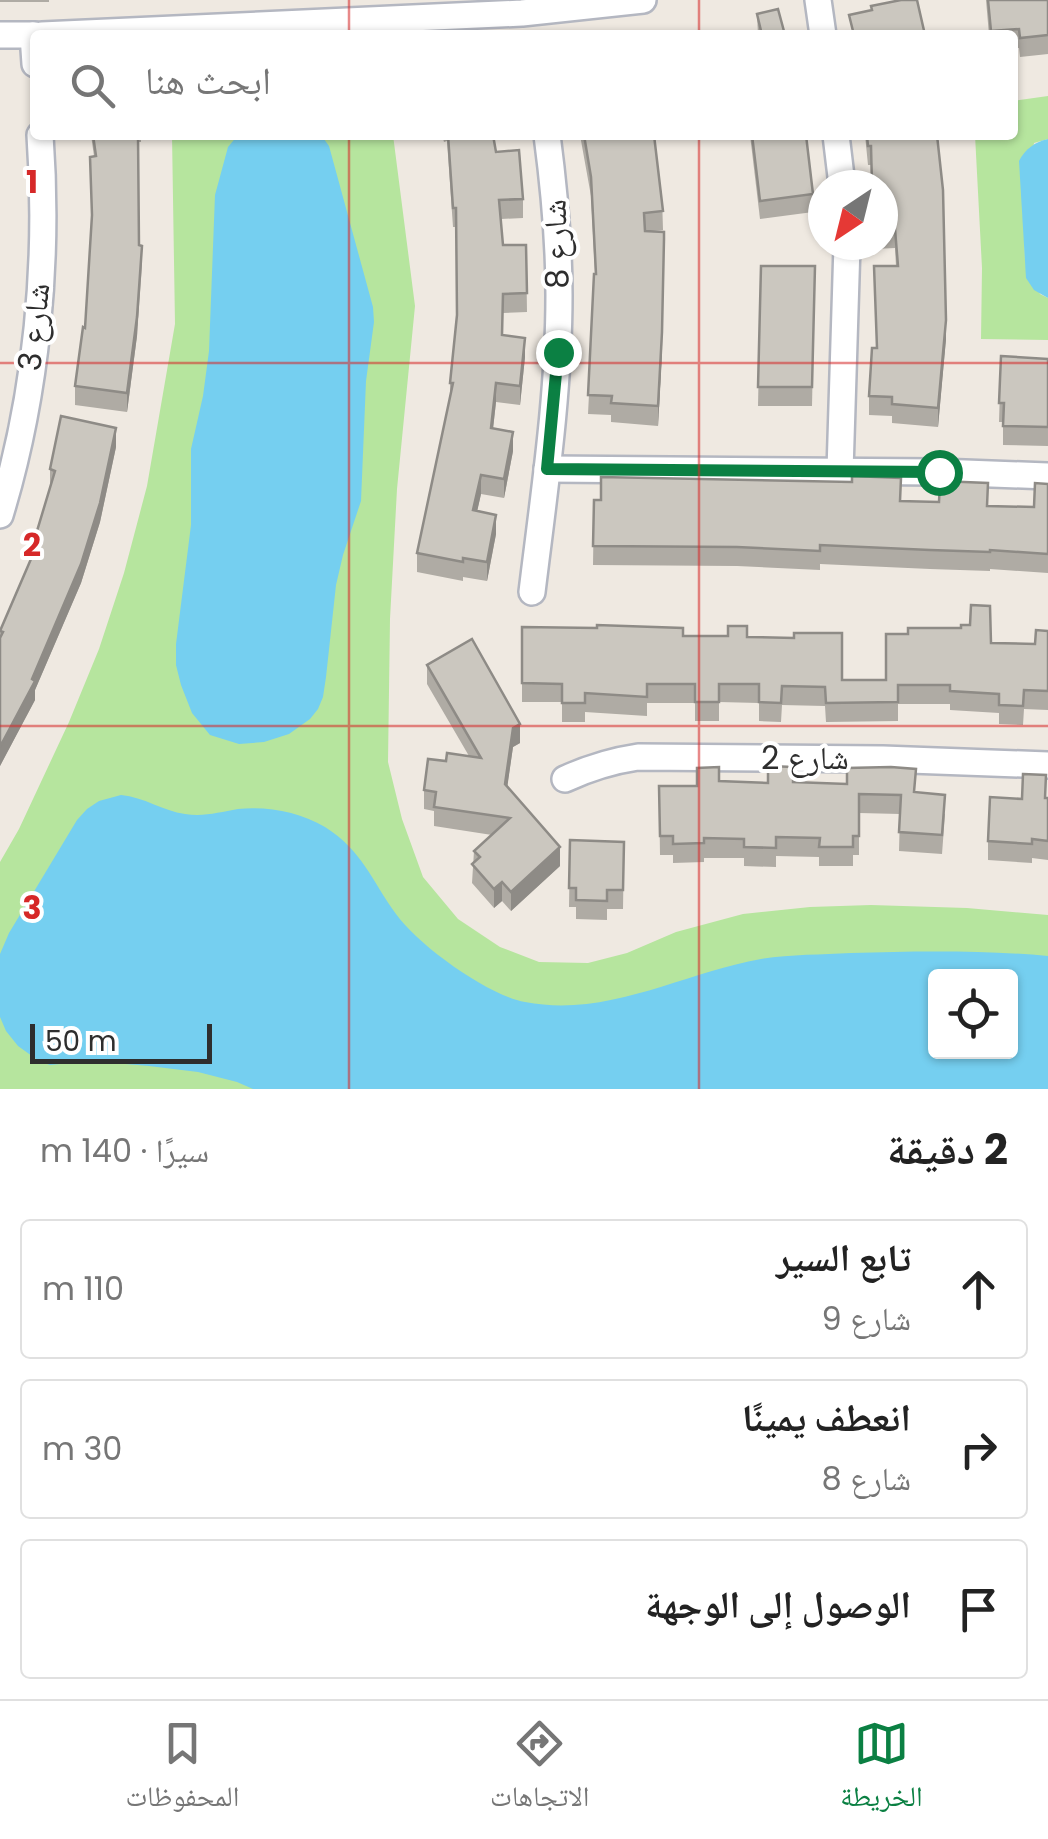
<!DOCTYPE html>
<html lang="ar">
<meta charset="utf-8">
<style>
body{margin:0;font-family:Poppins,"Noto Naskh Arabic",sans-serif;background:#f6f6f6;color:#222;direction:rtl}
.controls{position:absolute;right:30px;bottom:30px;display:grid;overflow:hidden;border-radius:10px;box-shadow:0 2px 8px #0004}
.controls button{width:90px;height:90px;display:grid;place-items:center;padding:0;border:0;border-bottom:2px solid #e0e0e0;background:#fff;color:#222;font:50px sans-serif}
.compass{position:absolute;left:808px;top:170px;width:90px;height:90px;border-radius:50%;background:#fff;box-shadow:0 2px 8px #0004;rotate:215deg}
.scale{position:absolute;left:30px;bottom:25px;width:182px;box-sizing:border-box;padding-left:10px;border:5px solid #2e2e2e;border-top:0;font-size:28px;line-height:35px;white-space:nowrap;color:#2e2e2e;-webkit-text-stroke:8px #fff;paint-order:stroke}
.stop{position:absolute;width:30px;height:30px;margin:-22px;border:8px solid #0b8043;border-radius:50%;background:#fff}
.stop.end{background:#0b8043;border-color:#fff;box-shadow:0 2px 10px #0008}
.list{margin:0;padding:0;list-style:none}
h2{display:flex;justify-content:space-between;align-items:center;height:130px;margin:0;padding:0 40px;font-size:42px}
h2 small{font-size:32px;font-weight:400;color:#767676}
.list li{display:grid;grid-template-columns:65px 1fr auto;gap:30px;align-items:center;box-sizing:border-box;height:140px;margin:0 20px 20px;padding:0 20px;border:2px solid #e0e0e0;border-radius:10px}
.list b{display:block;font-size:38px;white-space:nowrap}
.list p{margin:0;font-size:32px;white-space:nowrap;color:#767676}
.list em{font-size:32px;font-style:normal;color:#767676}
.icon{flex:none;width:55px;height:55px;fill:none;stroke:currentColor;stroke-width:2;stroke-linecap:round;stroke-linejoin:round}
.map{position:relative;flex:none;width:1048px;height:1089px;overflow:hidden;direction:ltr}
.search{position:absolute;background:#fff;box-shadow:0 2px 8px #0004;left:30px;right:30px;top:30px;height:110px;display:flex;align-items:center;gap:25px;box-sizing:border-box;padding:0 35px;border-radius:10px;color:#767676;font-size:38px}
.sheet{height:610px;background:#fff}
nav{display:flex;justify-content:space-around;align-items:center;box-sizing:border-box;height:140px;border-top:2px solid #e0e0e0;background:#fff;font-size:28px;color:#767676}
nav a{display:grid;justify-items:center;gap:5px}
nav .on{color:#0b8043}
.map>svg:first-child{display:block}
.green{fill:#b6e59e;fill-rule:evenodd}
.water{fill:#75cff0;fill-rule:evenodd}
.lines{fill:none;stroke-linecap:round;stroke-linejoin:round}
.minor-casing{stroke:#b4b7c1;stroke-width:30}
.minor{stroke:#fff;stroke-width:25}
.wall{fill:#afaba4}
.shaded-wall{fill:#8e8b86}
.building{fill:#cbc7bf;stroke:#8e8b86;stroke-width:2.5}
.route{stroke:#0b8043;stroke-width:12}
.grid{fill:none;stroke:#d62828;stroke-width:2.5;stroke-opacity:0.55}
.labels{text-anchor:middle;stroke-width:8;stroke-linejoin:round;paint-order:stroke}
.street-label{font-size:32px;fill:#2e2e2e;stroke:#fff}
.grid-label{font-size:32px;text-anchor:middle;font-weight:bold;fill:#d62828;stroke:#fff;stroke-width:8;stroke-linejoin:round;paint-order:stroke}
</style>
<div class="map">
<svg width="1048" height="1089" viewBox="0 0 1048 1089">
<rect width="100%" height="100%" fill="#efe9e1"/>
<g class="green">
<polygon points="1048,96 1048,139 1034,143 1024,216 1025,260 1040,294 1048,298 1048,340 981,339 982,268 975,135 1013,135 1013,101"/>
<path d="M172 135H393L415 306 397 489 390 619 388 762 402 819 423 877 458 919 500 947 539 962 588 963 627 953 676 932 743 914 810 907 871 905 967 908 1048 915V1089H0V862L19 829 69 722 99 649 124 573 147 486 175 324ZM936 976H1010V1052H936Z"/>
</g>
<g class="water">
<polygon points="238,135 321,135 329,146 373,307 374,322 366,381 361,501 343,555 336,585 326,677 323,697 318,709 310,719 289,734 264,742 239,744 210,735 192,713 181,685 176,665 176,644 191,525 191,449 203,396 209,351 215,195 228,147"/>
<path d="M1048 139V298L1034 290 1026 278 1019 161C1025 149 1035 142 1048 139Z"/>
<path d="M121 795C144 797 163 811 185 814 204 817 220 812 238 809 267 806 300 812 325 827 362 850 372 881 396 914 418 945 487 995 525 1002 608 1018 682 973 761 959 791 954 821 955 851 953 916 951 983 950 1048 956V1089H253L237 1082 198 1072 149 1066 90 1061 50 1065 39 1061 18 1046 6 1031 0 1017V954L9 933 77 820 87 809 99 801ZM1010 976V1052H936V976Z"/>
</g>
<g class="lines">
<defs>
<g id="minor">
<polyline points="818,0 823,35"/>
<polyline points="0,35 35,35"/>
<polyline points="33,35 35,64"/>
<polyline points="42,35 522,13 643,0"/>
<polyline points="836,135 842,185"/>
<polyline points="547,469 939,472 1048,476"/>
<polyline points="840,471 847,245"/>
<path d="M0 515C37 394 49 261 40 135"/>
<path d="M532 592C544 493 559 395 559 295 559 241 554 188 547 135"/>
<path d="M565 779C589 768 611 761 638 757L883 759 1048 765"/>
</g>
</defs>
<use href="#minor" class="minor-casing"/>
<use href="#minor" class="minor"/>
</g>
<g class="wall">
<rect x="0" y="0" width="49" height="2"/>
<polygon points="986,0 1048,0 1048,54 1020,57 1019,48 1013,48 1013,35 989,35"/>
<polygon points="757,14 785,35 758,35"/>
<polygon points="91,135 141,135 141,142 138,142 139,245 142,265 137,336 127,412 75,405 75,386 85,328 92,221 94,156"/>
<polygon points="442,135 493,135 496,152 523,199 523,218 501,219 503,245 526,245 527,312 503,313 502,335 525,357 520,405 496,402 493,428 513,451 504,498 481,494 477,511 496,534 487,581 463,577 463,581 417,572 417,553 450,398 450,383 457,317 456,227 453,227 447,141 444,142"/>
<polygon points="580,135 654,135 662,197 663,230 648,231 662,351 658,426 611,422 611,415 588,414 595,274 591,196"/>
<polygon points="750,135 806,135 813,194 813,212 760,219"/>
<polygon points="865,135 937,135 946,339 938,427 892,423 892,416 869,415 869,396 876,348 896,266 895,248 874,249 873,245 883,245 883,185 871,165 868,165"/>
<polygon points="761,266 815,266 812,406 758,406"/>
<polygon points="1001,356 1048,359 1048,446 1003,445 1003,422 999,422"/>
<polygon points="116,447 100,522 81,583 35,690 35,700 0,766 0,631 31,560 31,551 50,488 50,469"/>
<polygon points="1048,484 1048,573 990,569 990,571 930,569 820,564 820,570 737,566 593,565 594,500 900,501 988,506 1034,507"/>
<polygon points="522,627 683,636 747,637 842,680 886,680 991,643 1035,644 1048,631 1048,710 1024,709 1023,725 999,724 999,713 950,710 950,704 898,704 898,721 826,722 825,706 782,705 781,722 759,721 759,703 719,702 719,721 695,721 695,703 647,703 647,716 585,712 585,722 562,722 562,702 522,702"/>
<polygon points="427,665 520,743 513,747 507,787 560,866 511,911 502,901 494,908 472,883 474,851 492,835 434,826 434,811 424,809 424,790 446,761 469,756 427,684"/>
<polygon points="719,781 768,783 793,782 916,792 945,814 942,854 899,851 900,814 859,813 859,855 853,855 853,866 819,866 819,857 776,856 776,867 744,866 744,858 704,858 704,862 673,863 673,855 660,855 659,786 697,786"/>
<polygon points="1048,798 1048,860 1032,858 1032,863 988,860 988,841 1022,799"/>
<polygon points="570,840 624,842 623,909 607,909 607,920 576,919 576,907 569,907"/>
</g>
<g class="shaded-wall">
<polygon points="664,239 662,351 658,426 658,406"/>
<polygon points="142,246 137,336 127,412 127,393"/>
<polygon points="946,320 946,339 938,427 938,408"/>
<polygon points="525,338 525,357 520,405 520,386"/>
<polygon points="496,383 496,402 491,447 491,428"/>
<polygon points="116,428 116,447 100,522 81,583 35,690 35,700 0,766 0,747 32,679"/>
<polygon points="513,432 513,451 504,498 504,479"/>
<polygon points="481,475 481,494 473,530 473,510"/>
<polygon points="496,515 496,534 487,581 487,562"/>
<polygon points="520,724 520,743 513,747 505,803 505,784 513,728"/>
<polygon points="560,847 560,866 511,911 511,892"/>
<polygon points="502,882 502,901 494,908 494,889"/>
</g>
<g class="building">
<polygon points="901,0 917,0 925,35 854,35 849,15 872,10 871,6"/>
<polygon points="988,0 1048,0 1048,35 1020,38 1019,29 991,31"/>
<polygon points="778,9 785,35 762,35 757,14"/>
<polygon points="93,135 138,135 139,245 142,246 137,317 127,393 75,386 83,327 85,328 92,215 90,157 96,156"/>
<polygon points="448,135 493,135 496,152 519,150 523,199 499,200 503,245 526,245 527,293 503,294 502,335 525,338 520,386 496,383 491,428 513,432 504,479 481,475 473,510 496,515 487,562 463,558 463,562 417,553 453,383 450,383 457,315 456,208 453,208"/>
<polygon points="584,135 654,135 663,211 644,213 645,231 664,232 664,239 662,332 658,406 611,403 612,396 588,395 594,274 596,274 591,177"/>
<polygon points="752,135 806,135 813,194 760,201"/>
<polygon points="867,135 937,135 943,190 946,320 938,408 892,404 892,397 869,396 872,348 877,348 874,266 898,266 895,229 883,229 883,185 872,185 871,146 868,146"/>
<polygon points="761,266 815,266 812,387 758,387"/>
<polygon points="1001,356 1048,359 1048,427 1003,426 1004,403 999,403"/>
<polygon points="61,416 116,428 100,503 81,564 32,679 35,681 0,747 0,638 3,632 0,631 34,552 31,551 55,471 50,469"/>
<polygon points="852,476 901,478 900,501 939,502 940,481 988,483 987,506 1034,507 1035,483 1048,484 1048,554 990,550 990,552 930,550 820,545 820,551 737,547 593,546 594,500 601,500 601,477 852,482"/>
<polygon points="971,605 990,606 991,643 1035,644 1036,630 1048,631 1048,691 1024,690 1023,706 999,705 999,694 950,691 950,685 898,685 898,702 826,703 825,687 782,686 781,703 759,702 759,684 719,684 719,702 695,702 695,684 647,684 647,697 585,693 585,703 562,703 562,684 522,683 522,627 597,628 597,625 683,628 683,636 728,636 728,626 747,626 747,637 794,638 794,633 842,633 842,680 886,680 886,634 908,634 908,628 961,628 961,625 970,625"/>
<polygon points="472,639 520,724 513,728 505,784 560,847 511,892 502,882 494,889 472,864 480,857 474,851 510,818 434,807 436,792 424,790 428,759 446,761 447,753 481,758 427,665"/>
<polygon points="768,766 793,767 793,782 847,784 847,768 891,767 916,769 914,792 945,795 942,835 899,832 901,795 859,794 859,836 853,836 853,847 819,847 820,838 776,837 776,848 744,847 744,839 704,838 704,843 673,844 673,836 660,836 659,786 697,786 697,768 719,767 719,781 768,783"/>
<polygon points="1023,774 1046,775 1045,798 1048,798 1048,841 1032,839 1032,844 988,841 990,797 1022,799"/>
<polygon points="570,840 624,842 623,890 607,890 607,901 576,900 576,888 569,888"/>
</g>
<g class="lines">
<polyline class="route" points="558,352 547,469 939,472"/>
</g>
<path class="grid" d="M349 0V35M699 0V35M349 135V1089M699 135V1089M0 363H1048M0 726H1048"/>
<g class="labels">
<g class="street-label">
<text transform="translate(556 244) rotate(-92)" y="11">شارع 8</text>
<text transform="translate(34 327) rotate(-84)" y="11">شارع 3</text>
<text x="805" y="769">شارع 2</text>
</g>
</g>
<g class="grid-label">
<text x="32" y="193">1</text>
<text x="32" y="556">2</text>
<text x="32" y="919">3</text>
</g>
</svg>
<div class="controls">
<button><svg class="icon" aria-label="locate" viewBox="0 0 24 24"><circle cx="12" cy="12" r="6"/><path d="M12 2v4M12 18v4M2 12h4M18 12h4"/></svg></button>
</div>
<svg class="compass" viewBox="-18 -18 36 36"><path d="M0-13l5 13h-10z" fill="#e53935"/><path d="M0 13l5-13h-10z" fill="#767676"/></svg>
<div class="scale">50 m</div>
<div class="stop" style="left:939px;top:472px"></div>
<div class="stop end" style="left:558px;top:352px"></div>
<div class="search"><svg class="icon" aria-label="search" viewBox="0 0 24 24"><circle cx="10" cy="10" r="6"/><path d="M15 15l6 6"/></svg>ابحث هنا</div>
</div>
<section class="sheet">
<h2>2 دقيقة<small>سيرًا · 140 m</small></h2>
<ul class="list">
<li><svg class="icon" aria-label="ahead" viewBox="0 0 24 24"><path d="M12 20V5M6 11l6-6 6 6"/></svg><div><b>تابع السير</b><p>شارع 9</p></div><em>110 m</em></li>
<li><svg class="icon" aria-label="right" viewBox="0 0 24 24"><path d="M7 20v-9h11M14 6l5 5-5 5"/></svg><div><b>انعطف يمينًا</b><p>شارع 8</p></div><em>30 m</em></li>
<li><svg class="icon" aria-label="arrive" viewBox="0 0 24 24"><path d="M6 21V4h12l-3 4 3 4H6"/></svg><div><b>الوصول إلى الوجهة</b></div></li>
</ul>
</section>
<nav>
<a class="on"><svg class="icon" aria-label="map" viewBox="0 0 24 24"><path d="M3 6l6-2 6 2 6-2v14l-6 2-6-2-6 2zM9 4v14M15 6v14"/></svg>الخريطة</a>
<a><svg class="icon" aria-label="directions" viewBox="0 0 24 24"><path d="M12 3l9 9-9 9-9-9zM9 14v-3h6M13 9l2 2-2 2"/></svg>الاتجاهات</a>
<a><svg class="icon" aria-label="saved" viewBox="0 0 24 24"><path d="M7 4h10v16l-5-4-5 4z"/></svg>المحفوظات</a>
</nav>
